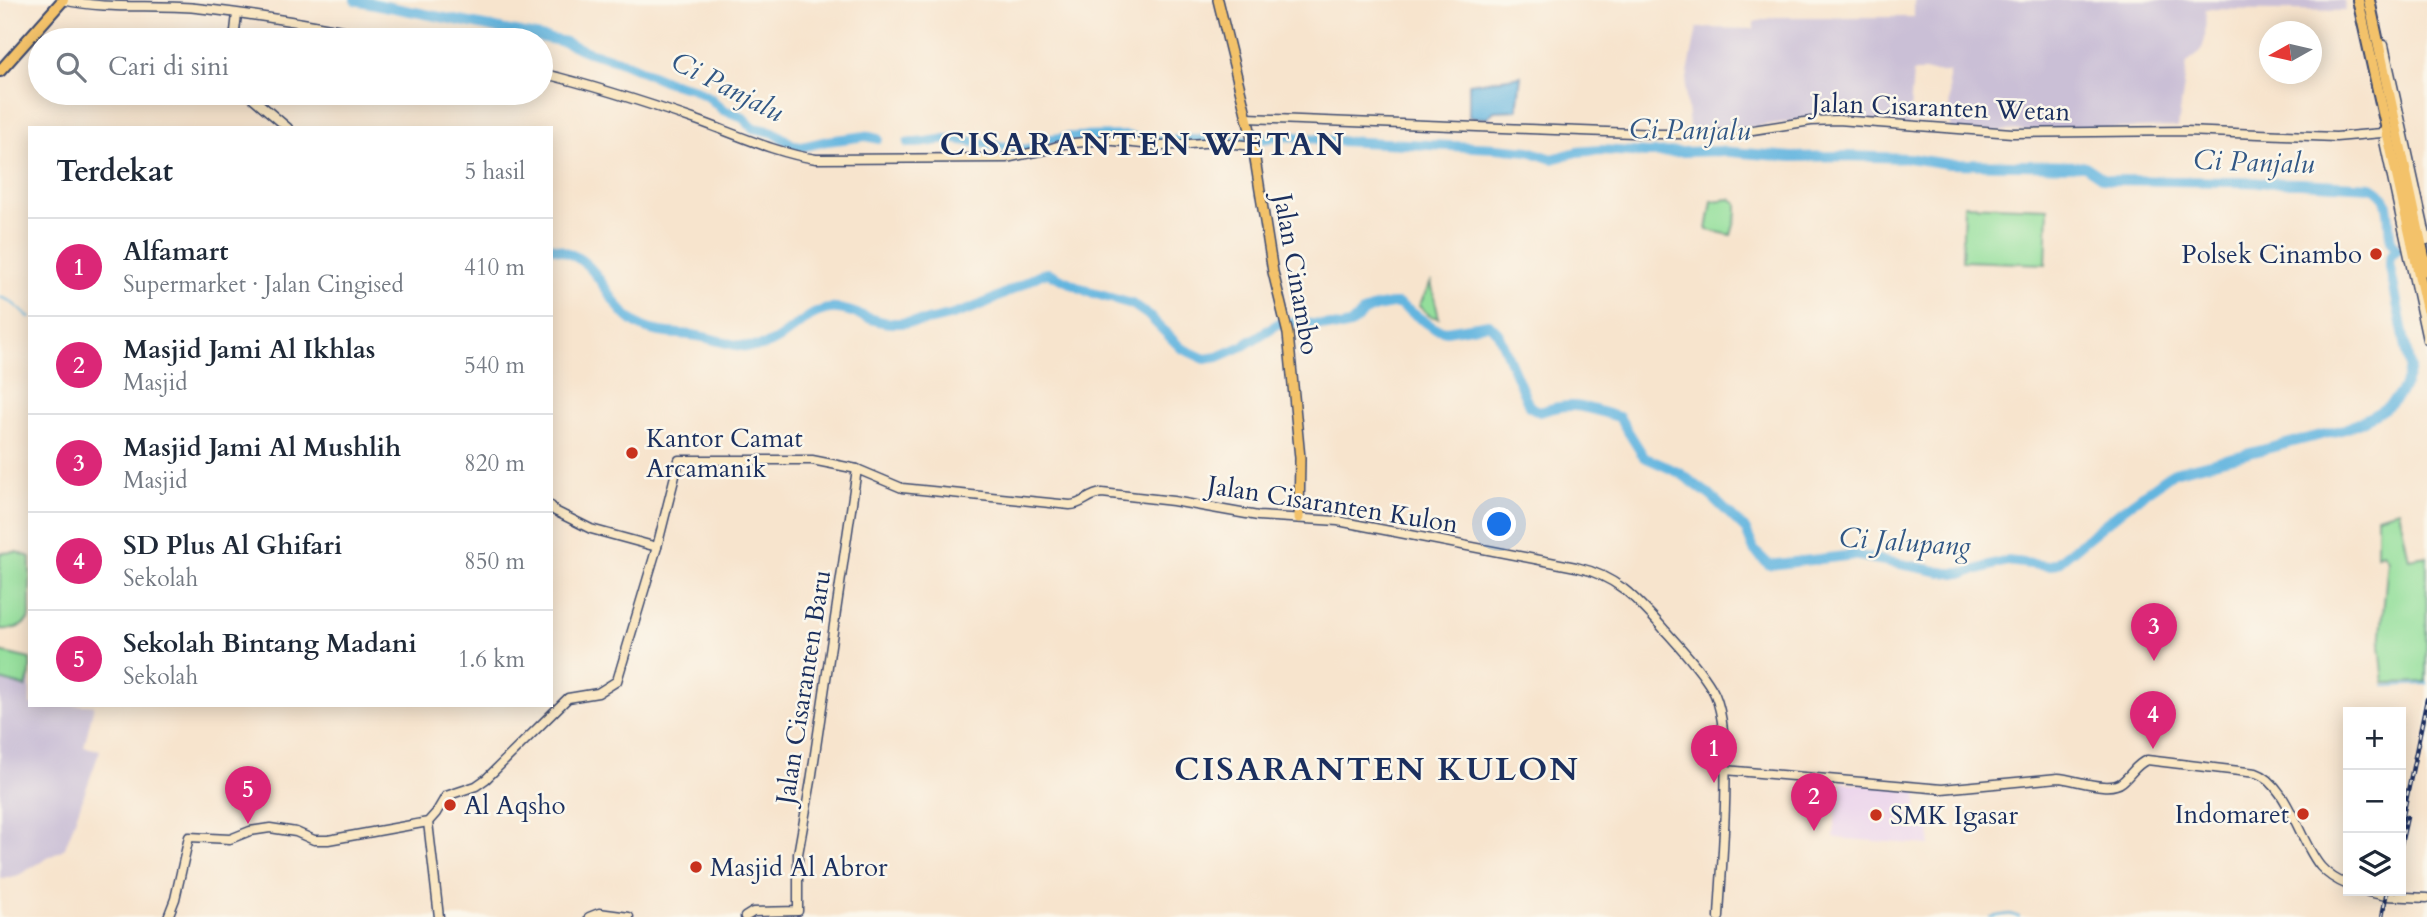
<!DOCTYPE html>
<html lang="id">
<meta charset="utf-8">
<style>
body{margin:0;font-family:Cardo,serif;background:#f2f2f3;color:#1f2937}
.controls{position:absolute;right:21px;bottom:21px;display:grid;overflow:hidden;border-radius:0px;box-shadow:0 4px 18px #0003}
.controls button{width:63px;height:63px;display:grid;place-items:center;padding:0;border:0;border-bottom:2px solid #e0e1e3;background:#fff;color:#1f2937;font:35px sans-serif}
.compass{position:absolute;left:2259px;top:21px;width:63px;height:63px;border-radius:50%;background:#fff;box-shadow:0 4px 18px #0003;rotate:262deg}
.you{position:absolute;left:1500px;top:525px;width:24px;height:24px;margin:-18px;border:5px solid #fff;border-radius:50%;background:#1a73e8;box-shadow:0 0 0 10px #1a73e833}
.badge{display:grid;place-items:center;width:46px;height:46px;border-radius:50%;background:#db2777;color:#fff;font-size:23px;font-weight:700}
.pin{position:absolute;translate:-50% -58px;filter:drop-shadow(0 2px 4px #0008)}
.pin::after{content:'';position:absolute;top:37px;width:24px;height:21px;background:inherit;clip-path:polygon(0 0,100% 0,50% 100%)}
.list{margin:0;padding:0;list-style:none}
h2{display:flex;justify-content:space-between;align-items:center;height:91px;margin:0;padding:0 28px;font-size:30px}
h2 small{font-size:23px;font-weight:400;color:#747a83}
.list li{display:grid;grid-template-columns:46px 1fr auto;gap:21px;align-items:center;box-sizing:border-box;height:98px;padding:0 28px;border-top:2px solid #e0e1e3}
.list b{display:block;font-size:26px;white-space:nowrap}
.list p{margin:0;font-size:23px;white-space:nowrap;color:#747a83}
.list em{font-size:23px;font-style:normal;color:#747a83}
.icon{flex:none;width:38px;height:38px;fill:none;stroke:currentColor;stroke-width:2;stroke-linecap:round;stroke-linejoin:round}
.map{position:relative;flex:none;width:2427px;height:917px;overflow:hidden}
.search{position:absolute;background:#fff;box-shadow:0 4px 18px #0003;left:28px;top:28px;width:525px;height:77px;display:flex;align-items:center;gap:18px;box-sizing:border-box;padding:0 24px;border-radius:38px;color:#747a83;font-size:26px}
.panel{position:absolute;background:#fff;box-shadow:0 4px 18px #0003;left:28px;top:126px;width:525px;height:581px;border-radius:0px}
.map>svg:first-child{display:block}
.built{fill:#ead1ec}
.industrial{fill:#cabfd6}
.green{fill:#94df9b;stroke:#58877c;stroke-width:2}
.water{fill:#64b5df;stroke:#40729e;stroke-width:2}
.lines{fill:none;stroke-linecap:round;stroke-linejoin:round}
.stream{stroke:#64b5df;stroke-width:2}
.river{stroke:#64b5df;stroke-width:10}
.secondary-casing{stroke:#3c4a6f;stroke-width:11}
.primary-casing{stroke:#3c4a6f;stroke-width:12}
.highway-casing{stroke:#3c4a6f;stroke-width:14}
.secondary{stroke:#fae7c3;stroke-width:8}
.primary{stroke:#f3c26a;stroke-width:9}
.highway{stroke:#f3c26a;stroke-width:10}
.rail-casing{stroke:#1b2f5e;stroke-width:4.5}
.rail{stroke:#fbf7ec;stroke-width:2;stroke-dasharray:5;stroke-linecap:butt}
.poi-dot{fill:#c8321e;stroke:#fbf7ec;stroke-width:2.5}
.labels{text-anchor:middle;stroke-width:5;stroke-linejoin:round;paint-order:stroke}
.street-label{font-size:26px;fill:#1b2f5e;stroke:#fbf7ec}
.poi-label{font-size:26px;fill:#1b2f5e;stroke:#fbf7ec;text-anchor:start}
.water-label{font-size:28px;font-style:italic;fill:#315785;stroke:#fbf7ec}
.district-label{font-size:33px;font-weight:bold;letter-spacing:2px;fill:#1b2f5e;stroke:#fbf7ec}
</style>
<div class="map">
<svg width="2427" height="917" viewBox="0 0 2427 917">
<rect width="100%" height="100%" fill="#fbf7ec"/>
<filter id="ink" filterUnits="userSpaceOnUse"><feTurbulence type="fractalNoise" baseFrequency=".0143" numOctaves="2"/><feDisplacementMap in="SourceGraphic" scale="14" xChannelSelector="R" yChannelSelector="G"/><feConvolveMatrix kernelMatrix="1 2 1 2 8 2 1 2 1" color-interpolation-filters="sRGB"/></filter>
<filter id="wash" filterUnits="userSpaceOnUse"><feTurbulence type="fractalNoise" baseFrequency=".00686" numOctaves="4" result="noise"/><feDisplacementMap in="SourceGraphic" scale="28" xChannelSelector="R" yChannelSelector="G"/><feGaussianBlur stdDeviation="1.57" result="paint"/><feColorMatrix in="noise" values="0 0 0 0 0 0 0 0 0 0 0 0 0 0 0 0 0 1.4 0 .05"/><feComposite in="paint" operator="in"/></filter>
<g filter="url(#wash)">
<rect width="100%" height="100%" fill="#f7e4cd"/>
<polygon class="built" points="1841,782 1918,790 1916,819 1931,821 1930,845 1834,838 1837,787 1841,787"/>
<g class="industrial">
<polygon points="1914,0 2344,0 2346,11 2206,9 2205,39 2201,52 2187,63 2178,127 1950,132 1949,72 1913,72 1909,125 1819,117 1690,136 1685,89 1697,28 1754,29 1754,22 1775,17 1914,17"/>
<polygon points="0,652 30,659 30,705 94,705 84,747 100,750 65,848 17,876 0,879"/>
</g>
<g class="green">
<polygon points="1731,199 1737,203 1737,214 1731,235 1707,230 1712,201"/>
<polygon points="1964,205 2048,208 2046,264 1962,261"/>
<polygon points="1431,282 1439,318 1430,316 1419,306"/>
<polygon points="2399,510 2409,559 2427,556 2426,682 2384,683 2380,645 2388,560 2383,553 2377,555 2377,516"/>
<path d="M17 552 30 557V616C24 628 13 630 0 629V553Z"/>
<polygon points="0,652 30,659 30,674 26,687 0,680"/>
</g>
<polygon class="water" points="1521,76 1517,110 1494,111 1487,118 1469,117 1469,84"/>
<g class="lines">
<g class="stream">
<polyline points="0,297 10,301 30,318"/>
<polyline points="2384,686 2427,684"/>
<polyline points="1990,917 2010,914 2019,917"/>
</g>
<g class="river">
<polyline points="355,0 565,42 588,52 617,60 668,82 692,88 710,98 723,110 741,116 753,128 773,132 793,145 801,147 827,141 866,136 878,139"/>
<path d="M908 143C925 144 940 138 956 139L1023 150 1036 147 1044 140 1069 137 1126 136 1152 141 1224 138 1244 141 1285 136 1339 141 1496 148 1529 151 1552 159 1577 152 1601 150 1648 153 1719 151 1792 157 1844 156 1908 158 1949 164 2085 166 2103 178 2110 180 2300 183 2371 187C2394 195 2386 222 2391 240 2392 243 2395 247 2397 250"/>
<path d="M551 247C561 250 572 254 581 260 607 279 613 315 645 328 662 335 681 333 698 336 722 340 752 355 775 341 793 331 809 311 830 309 851 307 870 323 892 323 947 325 994 301 1041 274L1049 273 1089 292 1132 304 1148 315 1181 348 1205 359 1218 357 1243 346 1278 324 1292 322 1341 327 1350 325 1363 313 1375 307 1392 304H1398L1408 310 1434 328 1446 331 1489 324 1498 333 1529 406 1540 412C1574 400 1586 408 1619 417L1644 457 1680 473 1711 496 1746 530 1754 550 1769 565 1854 555 1947 573H1965L2007 561 2048 566 2057 563 2122 510 2174 472 2345 429C2378 413 2402 406 2410 368L2389 262 2391 255 2397 250"/>
</g>
</g>
</g>
<g filter="url(#ink)">
<g class="lines">
<defs>
<g id="secondary">
<path d="M63 0C107 10 151 4 196 8 263 15 331 28 397 40"/>
<polyline points="234,40 237,14"/>
<polyline points="2384,45 2427,240"/>
<path d="M541 73C595 86 647 103 699 121 738 135 776 153 816 159L1006 158 1045 150 1064 144 1104 140 1162 146 1217 142 1253 146"/>
<polyline points="247,93 288,128"/>
<polyline points="1247,118 1659,134 1727,134 1811,121 1838,120 2012,133 2185,131 2336,137 2382,133"/>
<polyline points="2384,141 2427,340"/>
<polyline points="551,506 555,511 591,529 657,547"/>
<path d="M1725 770 1942 789 2058 778C2075 779 2109 793 2122 782 2131 775 2136 764 2147 760L2256 773C2287 783 2300 843 2321 867 2328 875 2338 881 2348 885"/>
<polyline points="428,822 439,917"/>
<polyline points="2364,891 2386,896 2427,898"/>
<path d="M168 917 175 899 189 837 230 839 250 831 270 828 296 832 314 840H328L428 822 436 813 446 796 476 786 486 779 568 698 598 693 617 681 657 547 679 460H812L857 469 902 488 1070 505C1082 505 1089 494 1102 493L1173 501 1258 516 1338 521 1576 567C1616 576 1635 597 1662 627 1679 646 1699 667 1712 689 1736 728 1721 866 1719 917"/>
<polyline points="589,917 599,913 629,917"/>
<polyline points="745,917 753,912 798,911 798,854 811,781 857,469"/>
</g>
<polyline id="primary" points="1218,0 1251,134 1273,272 1288,334 1300,458 1299,518"/>
<g id="highway">
<polyline points="2358,0 2427,310"/>
<polyline points="2369,0 2427,271"/>
<polyline points="0,71 63,0"/>
</g>
</defs>
<use href="#secondary" class="secondary-casing"/>
<use href="#primary" class="primary-casing"/>
<use href="#highway" class="highway-casing"/>
<use href="#secondary" class="secondary"/>
<use href="#primary" class="primary"/>
<use href="#highway" class="highway"/>
<defs>
<g id="rail">
<polyline points="2401,825 2427,699"/>
<polyline points="2401,844 2407,817"/>
<polyline points="2382,917 2387,891"/>
</g>
</defs>
<use href="#rail" class="rail-casing"/>
<use href="#rail" class="rail"/>
</g>
</g>
<g class="poi-dot">
<circle cx="2376" cy="254" r="7"/>
<circle cx="632" cy="453" r="7"/>
<circle cx="450" cy="805" r="7"/>
<circle cx="2303" cy="814" r="7"/>
<circle cx="1876" cy="815" r="7"/>
<circle cx="696" cy="867" r="7"/>
</g>
<g class="labels">
<g class="street-label">
<text transform="translate(1941 107) rotate(2)" y="9">Jalan Cisaranten Wetan</text>
<text transform="translate(1297 274) rotate(80)" y="9">Jalan Cinambo</text>
<text transform="translate(1333 504) rotate(9)" y="9">Jalan Cisaranten Kulon</text>
<text transform="translate(803 687) rotate(-81)" y="9">Jalan Cisaranten Baru</text>
</g>
<g class="poi-label">
<text x="2362" y="263" text-anchor="end">Polsek Cinambo</text>
<text x="646" y="447">Kantor Camat<tspan x="646" dy="30">Arcamanik</tspan></text>
<text x="464" y="814">Al Aqsho</text>
<text x="2289" y="823" text-anchor="end">Indomaret</text>
<text x="1890" y="824">SMK Igasar</text>
<text x="710" y="876">Masjid Al Abror</text>
</g>
<g class="water-label">
<text transform="translate(728 86) rotate(27)" y="10">Ci Panjalu</text>
<text transform="translate(1690 129) rotate(1)" y="10">Ci Panjalu</text>
<text transform="translate(2254 161) rotate(2)" y="10">Ci Panjalu</text>
<text transform="translate(1905 541) rotate(4)" y="10">Ci Jalupang</text>
</g>
<g class="district-label">
<text x="1143" y="155">CISARANTEN WETAN</text>
<text x="1377" y="780">CISARANTEN KULON</text>
</g>
</g>
</svg>
<div class="controls">
<button>+</button>
<button>−</button>
<button><svg class="icon" aria-label="layers" viewBox="0 0 24 24"><path d="M12 4l9 5-9 5-9-5zM3 14l9 5 9-5"/></svg></button>
</div>
<svg class="compass" viewBox="-18 -18 36 36"><path d="M0-13l5 13h-10z" fill="#e53935"/><path d="M0 13l5-13h-10z" fill="#747a83"/></svg>
<div class="you"></div>
<div class="pin badge" style="left:1714px;top:783px">1</div>
<div class="pin badge" style="left:1814px;top:831px">2</div>
<div class="pin badge" style="left:2154px;top:661px">3</div>
<div class="pin badge" style="left:2153px;top:749px">4</div>
<div class="pin badge" style="left:248px;top:824px">5</div>
<div class="search"><svg class="icon" aria-label="search" viewBox="0 0 24 24"><circle cx="10" cy="10" r="6"/><path d="M15 15l6 6"/></svg>Cari di sini</div>
<section class="panel">
<h2>Terdekat<small>5 hasil</small></h2>
<ul class="list">
<li><span class="badge">1</span><div><b>Alfamart</b><p>Supermarket · Jalan Cingised</p></div><em>410 m</em></li>
<li><span class="badge">2</span><div><b>Masjid Jami Al Ikhlas</b><p>Masjid</p></div><em>540 m</em></li>
<li><span class="badge">3</span><div><b>Masjid Jami Al Mushlih</b><p>Masjid</p></div><em>820 m</em></li>
<li><span class="badge">4</span><div><b>SD Plus Al Ghifari</b><p>Sekolah</p></div><em>850 m</em></li>
<li><span class="badge">5</span><div><b>Sekolah Bintang Madani</b><p>Sekolah</p></div><em>1.6 km</em></li>
</ul>
</section>
</div>
